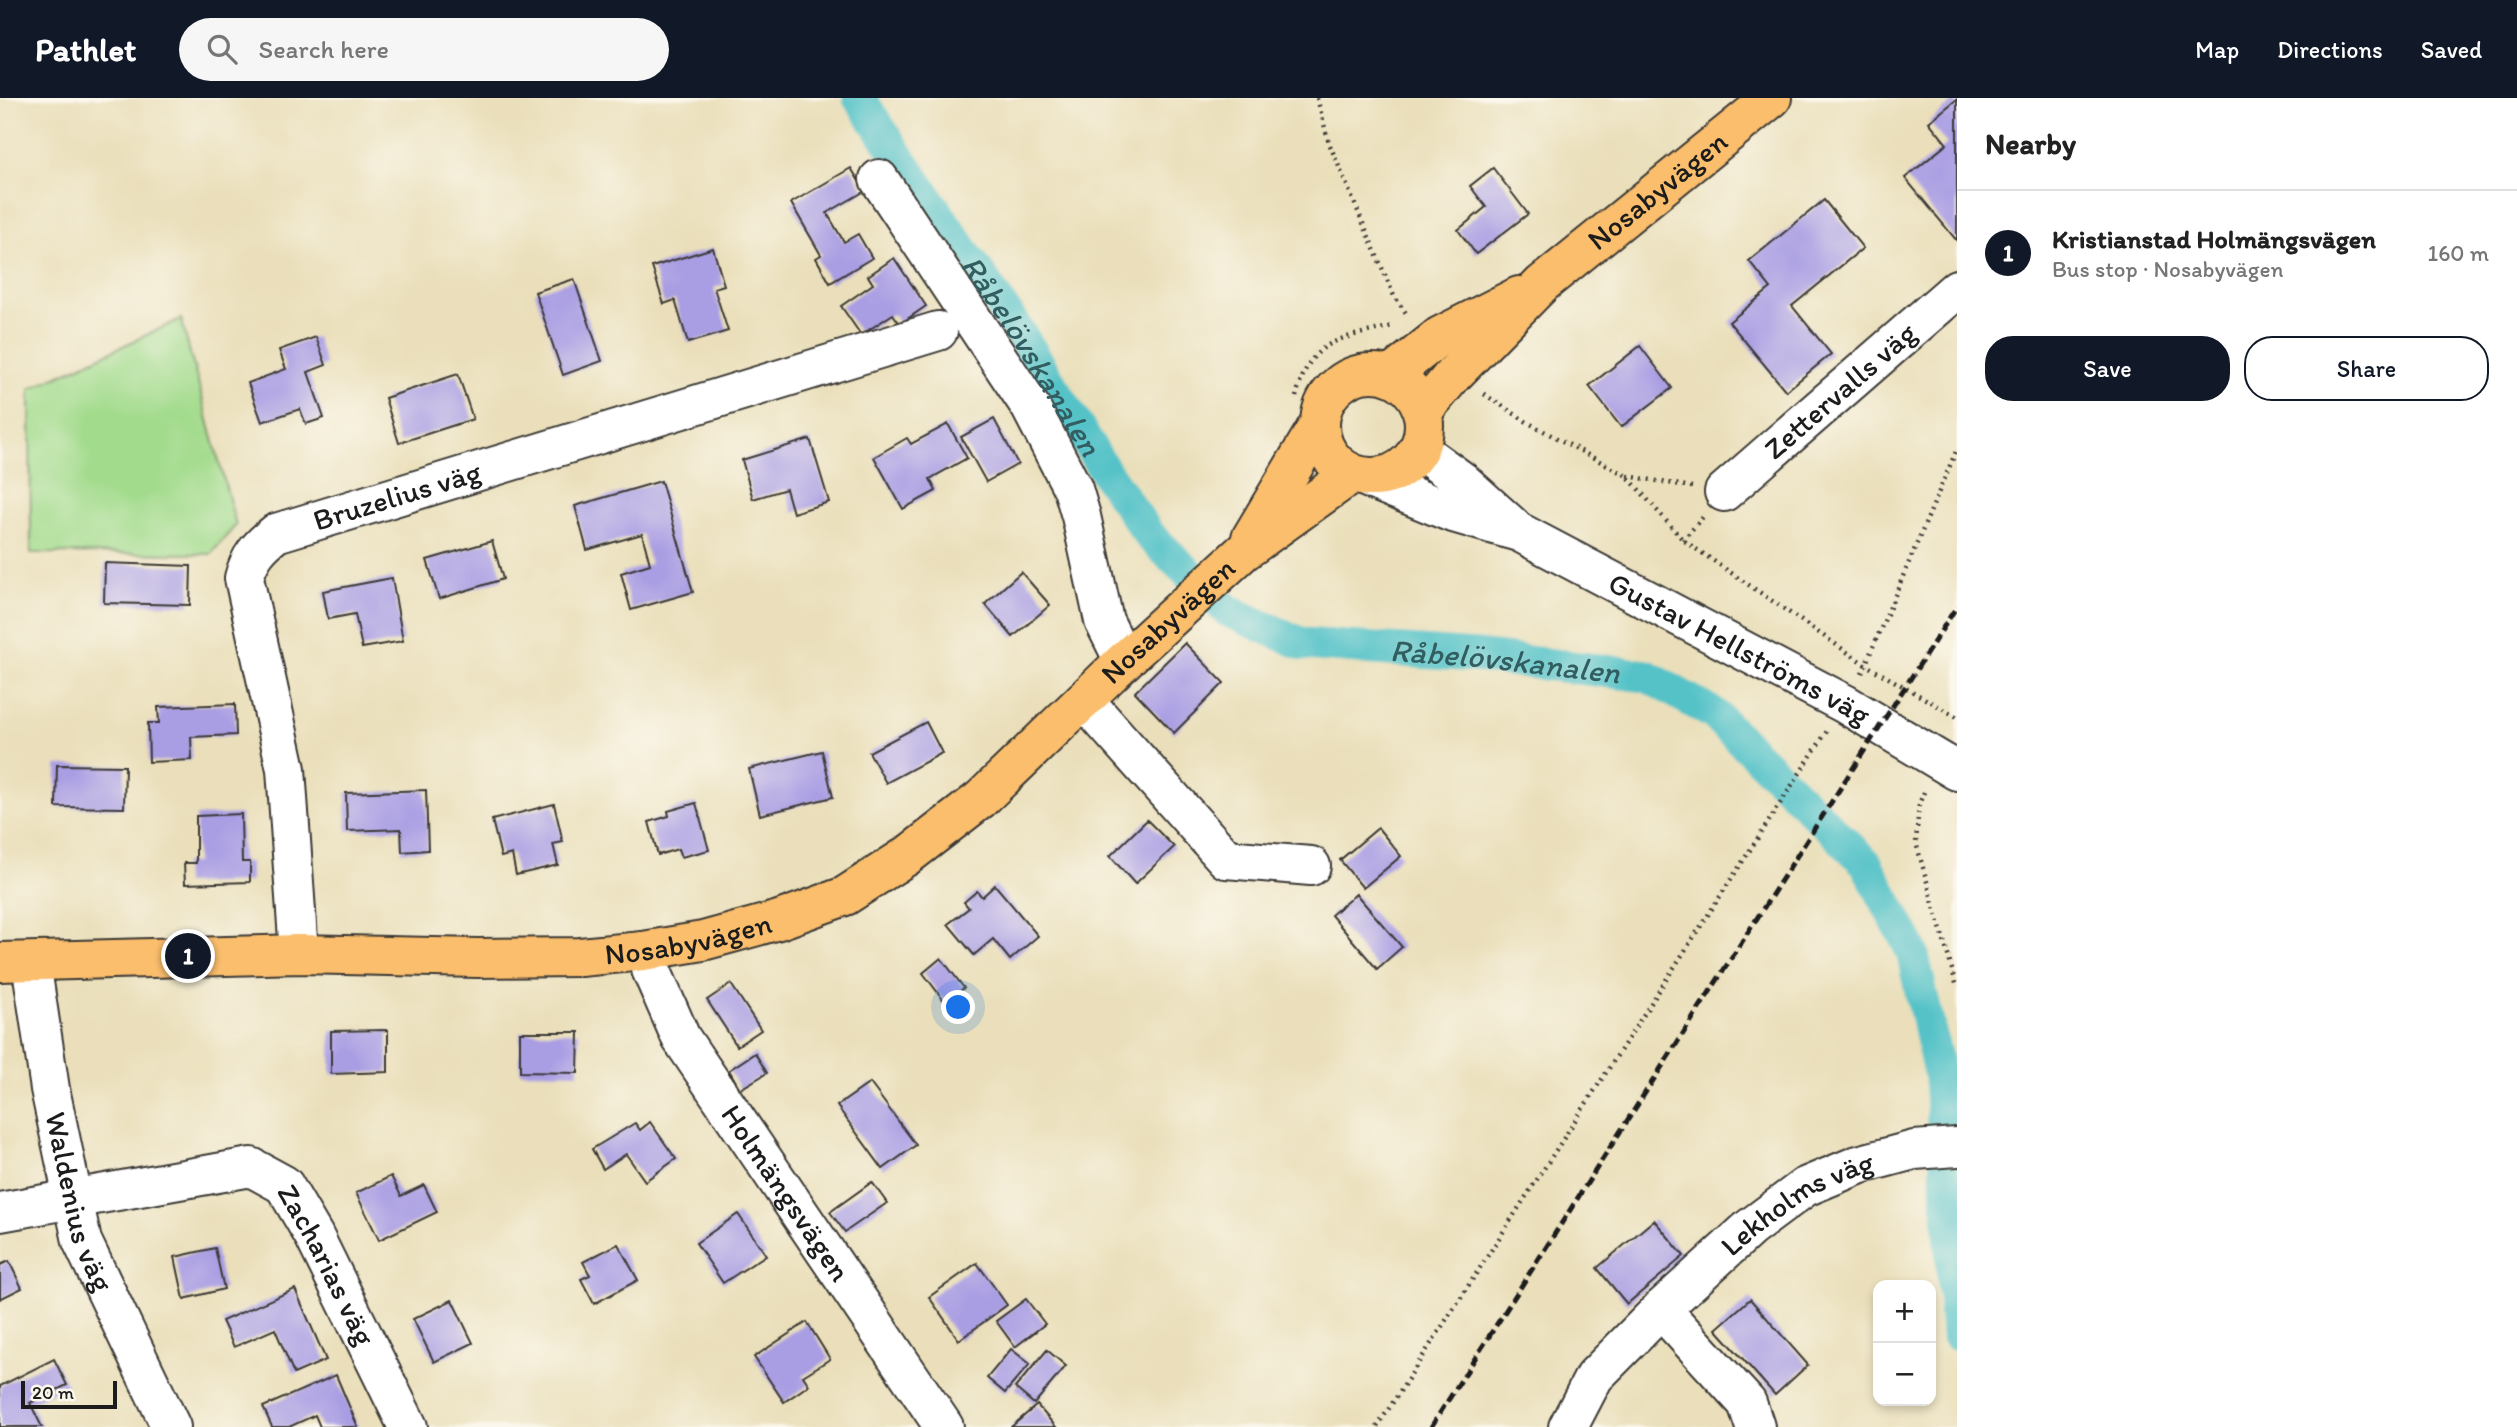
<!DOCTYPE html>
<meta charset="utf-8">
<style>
body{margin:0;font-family:Itim,sans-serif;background:#f6f6f6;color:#222}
.controls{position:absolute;right:21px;bottom:21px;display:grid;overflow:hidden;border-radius:14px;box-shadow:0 4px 10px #0003}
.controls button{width:63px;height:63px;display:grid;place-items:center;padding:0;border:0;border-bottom:2px solid #e0e0e0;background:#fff;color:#222;font:35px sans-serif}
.scale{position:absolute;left:21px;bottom:18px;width:96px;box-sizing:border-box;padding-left:7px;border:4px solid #1c1c1c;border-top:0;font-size:19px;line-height:24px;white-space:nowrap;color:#1c1c1c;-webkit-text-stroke:5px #fbf7ec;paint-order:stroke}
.you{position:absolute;left:959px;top:910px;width:24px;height:24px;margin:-18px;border:5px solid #fff;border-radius:50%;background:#1a73e8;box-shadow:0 0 0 10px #1a73e833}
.badge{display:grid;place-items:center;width:46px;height:46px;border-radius:50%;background:#111827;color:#fff;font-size:23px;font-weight:700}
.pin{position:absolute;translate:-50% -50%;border:4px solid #fff;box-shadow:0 2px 7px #0006}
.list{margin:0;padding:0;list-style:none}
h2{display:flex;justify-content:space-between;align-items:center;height:91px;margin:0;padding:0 28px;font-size:30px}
h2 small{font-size:23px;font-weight:400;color:#767676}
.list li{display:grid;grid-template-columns:46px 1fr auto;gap:21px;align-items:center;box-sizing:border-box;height:126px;padding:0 28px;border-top:2px solid #e0e0e0}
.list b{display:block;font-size:26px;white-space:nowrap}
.list p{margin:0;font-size:23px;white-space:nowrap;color:#767676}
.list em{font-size:23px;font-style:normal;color:#767676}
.actions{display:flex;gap:14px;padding:21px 28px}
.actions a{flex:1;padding:16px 0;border:2px solid #111827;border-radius:28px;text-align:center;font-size:24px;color:#111827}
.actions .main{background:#111827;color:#fff}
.icon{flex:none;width:38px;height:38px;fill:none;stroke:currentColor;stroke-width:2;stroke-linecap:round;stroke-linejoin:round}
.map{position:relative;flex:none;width:1957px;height:1329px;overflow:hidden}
header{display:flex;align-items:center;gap:42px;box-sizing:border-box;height:98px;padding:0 35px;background:#111827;color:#fff}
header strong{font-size:33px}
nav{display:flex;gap:38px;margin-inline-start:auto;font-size:24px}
.search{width:490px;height:63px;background:#f6f6f6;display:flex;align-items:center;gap:18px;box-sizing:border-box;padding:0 24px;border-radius:38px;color:#767676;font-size:26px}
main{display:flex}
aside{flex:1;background:#fff}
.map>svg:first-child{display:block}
.green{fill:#a3db8d;stroke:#607c54;stroke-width:2}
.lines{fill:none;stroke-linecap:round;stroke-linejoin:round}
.canal{stroke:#54c2c8;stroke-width:33}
.building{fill:#a99de3}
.minor-casing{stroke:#3b3934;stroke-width:42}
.major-casing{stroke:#3b3934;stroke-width:42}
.path{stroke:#3b3934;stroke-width:4.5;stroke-dasharray:2 5;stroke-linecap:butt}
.minor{stroke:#fff;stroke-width:38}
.major{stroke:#fabe6d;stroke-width:38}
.rail{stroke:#1c1c1c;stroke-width:5;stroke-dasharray:10 5;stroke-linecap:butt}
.labels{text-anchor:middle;stroke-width:5;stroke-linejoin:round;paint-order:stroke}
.street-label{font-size:30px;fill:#1c1c1c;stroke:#fbf7ec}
.water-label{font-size:32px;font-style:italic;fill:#325e61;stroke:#fbf7ec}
</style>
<header>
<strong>Pathlet</strong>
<div class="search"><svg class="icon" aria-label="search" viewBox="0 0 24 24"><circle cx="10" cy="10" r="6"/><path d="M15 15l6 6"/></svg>Search here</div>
<nav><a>Map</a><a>Directions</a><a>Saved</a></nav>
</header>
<main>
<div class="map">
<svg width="1957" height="1329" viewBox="0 0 1957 1329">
<rect width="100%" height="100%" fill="#fbf7ec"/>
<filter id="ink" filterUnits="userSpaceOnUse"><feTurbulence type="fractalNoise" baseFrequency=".0143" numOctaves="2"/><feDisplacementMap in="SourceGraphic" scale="14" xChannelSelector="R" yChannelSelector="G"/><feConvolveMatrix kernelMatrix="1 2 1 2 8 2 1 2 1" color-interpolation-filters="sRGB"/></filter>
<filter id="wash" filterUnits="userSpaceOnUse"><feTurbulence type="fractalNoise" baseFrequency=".00686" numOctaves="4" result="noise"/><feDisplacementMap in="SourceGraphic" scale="28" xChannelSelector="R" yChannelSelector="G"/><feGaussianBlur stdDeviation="1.57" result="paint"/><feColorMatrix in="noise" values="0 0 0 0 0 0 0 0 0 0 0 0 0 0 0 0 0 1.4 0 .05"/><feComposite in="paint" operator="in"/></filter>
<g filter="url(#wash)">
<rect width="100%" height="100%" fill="#eadfba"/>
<polygon class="green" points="181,221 236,427 211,456 31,455 30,291"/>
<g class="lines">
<path class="canal" id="s1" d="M859 0 1019 234 1106 375 1150 438 1228 513 1303 546 1476 558 1647 578 1714 616 1866 765 1912 853 1940 979 1957 1236"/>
</g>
<g id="blocks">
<g class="building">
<polygon points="1957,1 1957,143 1905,80 1947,46 1929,24"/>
<polygon points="851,70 865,93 827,115 844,144 858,136 872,160 830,185 816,160 821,157 791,105"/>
<polygon points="1493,70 1528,116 1476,156 1458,132 1486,109 1470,88"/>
<polygon points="1824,102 1863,150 1792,208 1831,256 1786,293 1729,224 1771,190 1749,163"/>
<polygon points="713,150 724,187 714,190 728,233 688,245 675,202 664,206 652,169"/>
<polygon points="894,160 926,208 900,226 893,216 861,237 841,208 873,186 868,178"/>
<polygon points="574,181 602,263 563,277 535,194"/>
<polygon points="316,239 326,267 308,274 324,320 306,326 300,311 262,324 248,285 286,271 279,252"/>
<polygon points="1640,248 1672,290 1621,329 1589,288"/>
<polygon points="458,276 473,321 399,345 385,300"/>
<polygon points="994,321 1018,366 986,384 961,339"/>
<polygon points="948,326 967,360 930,381 936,393 903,411 874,359 907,340 911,346"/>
<polygon points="810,341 829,404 793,415 786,391 753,401 742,362"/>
<polygon points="661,383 693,494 631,512 621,475 650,466 642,436 587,452 575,408"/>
<polygon points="492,443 503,481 439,501 427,462"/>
<polygon points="105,465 191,468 190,507 104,505"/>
<polygon points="1021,474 1050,507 1013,539 985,506"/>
<polygon points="392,480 403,543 362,550 355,516 328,521 323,493"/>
<polygon points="1185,545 1224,585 1174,635 1135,594"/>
<polygon points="235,606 236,637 191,639 192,662 149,664 148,625 159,625 158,609"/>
<polygon points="926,624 942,655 886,685 869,654"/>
<polygon points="822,653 833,699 760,717 749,671"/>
<polygon points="57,667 125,668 124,710 56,709"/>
<polygon points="426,692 428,752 402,754 401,731 347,733 346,695"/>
<polygon points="696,705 709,752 681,759 678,751 658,757 649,724 669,718 668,713"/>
<polygon points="554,706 563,744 553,746 558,767 516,777 512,756 501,759 492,722"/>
<polygon points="241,716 242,764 250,764 250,784 185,786 184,765 196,765 196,718"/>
<polygon points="1147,722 1174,749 1135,786 1110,758"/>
<polygon points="1378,730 1401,758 1363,790 1340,762"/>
<polygon points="995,787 1038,838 1010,862 993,841 974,857 948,826 969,810 964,804 977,793 982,799"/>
<polygon points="1356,796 1402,849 1377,871 1331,817"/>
<polygon points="941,860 964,890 945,904 923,875"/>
<polygon points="731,886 761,932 737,948 707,902"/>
<polygon points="388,932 388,974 331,976 331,933"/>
<polygon points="520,934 579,934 578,975 520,974"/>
<polygon points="755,955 767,975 740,991 729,972"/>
<polygon points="870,985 916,1047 883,1071 837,1008"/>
<polygon points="650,1024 676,1061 645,1083 626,1056 603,1071 592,1051 635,1025 640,1032"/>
<polygon points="391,1078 401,1098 424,1087 437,1114 379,1142 356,1095"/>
<polygon points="872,1084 887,1105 845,1134 830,1114"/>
<polygon points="738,1116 766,1157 723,1185 696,1145"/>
<polygon points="1654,1122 1684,1158 1627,1206 1597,1170"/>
<polygon points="618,1146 638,1182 594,1206 581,1181 590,1177 583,1164"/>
<polygon points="215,1150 224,1191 184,1201 175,1159"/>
<polygon points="9,1163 22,1190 0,1201 0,1167"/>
<polygon points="977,1165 1007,1207 959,1242 929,1199"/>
<polygon points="295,1191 326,1262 294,1276 275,1231 234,1249 222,1223"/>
<polygon points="1026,1201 1045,1226 1015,1249 996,1223"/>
<polygon points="1750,1201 1808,1267 1775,1297 1716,1231"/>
<polygon points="452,1202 473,1245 434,1264 413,1221"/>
<polygon points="807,1224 830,1261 803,1278 809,1287 784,1304 754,1259"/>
<polygon points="1011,1251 1030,1266 1005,1295 987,1280"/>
<polygon points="1047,1252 1066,1268 1034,1306 1015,1290"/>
<polygon points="54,1261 67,1287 30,1305 42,1329 0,1329 0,1288"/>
<polygon points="336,1277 358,1329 320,1329 315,1317 289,1329 272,1329 263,1309"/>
<polygon points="1037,1307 1056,1329 1011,1329"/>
</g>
</g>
</g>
<g filter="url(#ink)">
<use href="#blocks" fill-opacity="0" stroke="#3b3934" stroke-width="2"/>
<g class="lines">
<defs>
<g id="minor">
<polyline points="879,81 1030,308 1073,391 1081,418 1104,523 1124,563"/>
<polyline points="1418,351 1462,383 1512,428"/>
<path id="s2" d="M1365 379 1450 414 1519 434 1845 606 1957 673"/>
<path id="s3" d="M1724 394 1957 191"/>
<polyline points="1084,602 1226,761 1311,768"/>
<path id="s4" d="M643 853 681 940 944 1329"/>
<path id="s5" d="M299 856 286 671 244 480C249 460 259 448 276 435L938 233"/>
<path id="s6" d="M31 864 50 991 82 1143 171 1329"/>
<path id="s7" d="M0 1114 251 1069 284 1087 314 1138 408 1329"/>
<polyline points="1661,1211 1747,1305 1755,1329"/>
<path id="s8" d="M1568 1329 1594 1279 1661 1211 1750 1130 1805 1089 1858 1067 1914 1052 1957 1049"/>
</g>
<g id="major">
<circle cx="1372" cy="327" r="52"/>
<polyline points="1390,278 1440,238 1519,198"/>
<path id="s9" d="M1422 314 1453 277 1542 186 1772 0"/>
<polyline points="1251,440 1319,326"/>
<path id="s10" d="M0 864 299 856 478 860 580 859 643 853 703 843 779 822 845 798 907 758 981 701 1124 563 1243 454 1352 376"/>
</g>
</defs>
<use href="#minor" class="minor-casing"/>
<use href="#major" class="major-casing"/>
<g class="path">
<polyline points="1317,0 1329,45 1394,198 1408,218"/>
<polyline points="1484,296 1527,324 1627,378 1683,442 1866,567 1957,619"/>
<path d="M1296 299C1311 238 1340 242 1392 228"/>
<polyline points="1628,378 1692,389"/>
<polyline points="1683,442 1703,419"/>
<polyline points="1862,575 1957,351"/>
<polyline points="1924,694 1919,706 1916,745 1957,889"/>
<polyline points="1377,1329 1827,633"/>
</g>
<use href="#minor" class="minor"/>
<use href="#major" class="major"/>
<polyline class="rail" points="1431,1329 1957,508"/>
</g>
</g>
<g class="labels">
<g class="street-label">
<text dy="10" stroke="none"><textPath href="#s9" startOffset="324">Nosabyvägen</textPath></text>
<text dy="10" stroke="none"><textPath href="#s3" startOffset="154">Zettervalls väg</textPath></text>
<text dy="10" stroke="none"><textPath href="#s5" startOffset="564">Bruzelius väg</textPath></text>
<text dy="10" stroke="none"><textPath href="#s10" startOffset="1279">Nosabyvägen</textPath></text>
<text dy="10" stroke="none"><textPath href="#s2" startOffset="413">Gustav Hellströms väg</textPath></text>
<text dy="10" stroke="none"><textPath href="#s10" startOffset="690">Nosabyvägen</textPath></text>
<text dy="10" stroke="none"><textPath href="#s4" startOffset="282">Holmängsvägen</textPath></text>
<text dy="10" stroke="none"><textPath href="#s6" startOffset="245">Waldenius väg</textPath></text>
<text dy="10" stroke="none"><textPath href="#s8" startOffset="326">Lekholms väg</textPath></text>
<text dy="10" stroke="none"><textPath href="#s7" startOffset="383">Zacharias väg</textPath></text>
</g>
<g class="water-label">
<text dy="11" stroke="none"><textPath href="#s1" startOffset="310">Råbelövskanalen</textPath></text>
<text dy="11" stroke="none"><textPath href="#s1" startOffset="919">Råbelövskanalen</textPath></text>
</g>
</g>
</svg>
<div class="controls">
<button>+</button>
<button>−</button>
</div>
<div class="scale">20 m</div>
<div class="you"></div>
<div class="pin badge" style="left:188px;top:858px">1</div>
</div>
<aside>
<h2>Nearby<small></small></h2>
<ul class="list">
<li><span class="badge">1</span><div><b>Kristianstad Holmängsvägen</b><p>Bus stop · Nosabyvägen</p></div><em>160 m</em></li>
</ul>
<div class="actions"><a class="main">Save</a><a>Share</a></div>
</aside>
</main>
